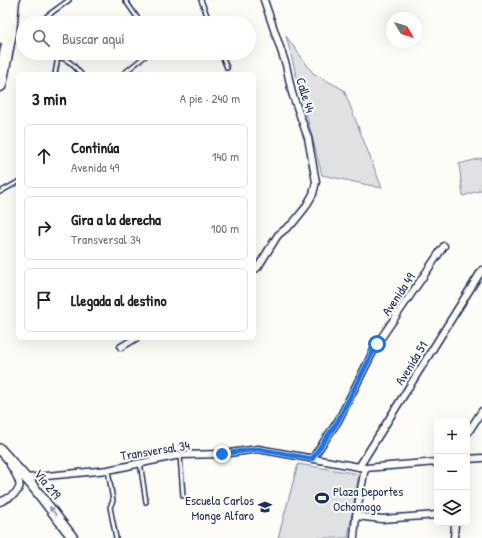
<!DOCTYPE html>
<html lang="es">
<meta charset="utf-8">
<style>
body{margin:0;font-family:"Patrick Hand",sans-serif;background:#f2f2f2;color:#202124}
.controls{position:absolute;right:12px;bottom:12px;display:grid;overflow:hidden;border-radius:6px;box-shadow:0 4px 16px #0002}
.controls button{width:36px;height:36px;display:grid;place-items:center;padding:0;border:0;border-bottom:1px solid #e0e0e0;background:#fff;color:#202124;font:20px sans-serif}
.compass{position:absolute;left:386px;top:12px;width:36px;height:36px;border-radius:50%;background:#fff;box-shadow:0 4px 16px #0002;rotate:128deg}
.stop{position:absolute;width:12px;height:12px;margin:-9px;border:3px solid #1a73e8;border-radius:50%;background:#fff}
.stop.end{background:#1a73e8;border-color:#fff;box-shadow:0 1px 4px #0008}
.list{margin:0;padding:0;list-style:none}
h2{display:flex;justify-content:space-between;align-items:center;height:52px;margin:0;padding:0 16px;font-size:17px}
h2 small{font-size:13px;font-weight:400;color:#757577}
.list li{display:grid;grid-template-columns:26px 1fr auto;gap:12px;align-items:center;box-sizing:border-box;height:64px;margin:0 8px 8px;padding:0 8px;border:1px solid #e0e0e0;border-radius:6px}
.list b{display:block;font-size:15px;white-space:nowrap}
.list p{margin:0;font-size:13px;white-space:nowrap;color:#757577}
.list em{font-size:13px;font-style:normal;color:#757577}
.icon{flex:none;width:22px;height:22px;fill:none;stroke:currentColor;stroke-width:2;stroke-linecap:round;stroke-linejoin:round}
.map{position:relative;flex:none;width:482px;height:538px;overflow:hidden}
.search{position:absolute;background:#fff;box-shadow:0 4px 16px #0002;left:16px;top:16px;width:240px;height:44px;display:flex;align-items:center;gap:10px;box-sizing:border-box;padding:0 14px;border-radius:22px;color:#757577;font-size:15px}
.panel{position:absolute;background:#fff;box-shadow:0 4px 16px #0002;left:16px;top:72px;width:240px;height:268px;border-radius:6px}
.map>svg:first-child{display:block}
.green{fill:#e0e1e3;stroke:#7e88a0}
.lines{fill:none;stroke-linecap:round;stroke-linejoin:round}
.lane-casing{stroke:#1b2f5e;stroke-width:6}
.street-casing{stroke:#1b2f5e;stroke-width:9}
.secondary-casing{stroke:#1b2f5e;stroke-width:12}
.highway-casing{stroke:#1b2f5e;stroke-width:15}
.lane{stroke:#fdfcf7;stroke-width:3}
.street{stroke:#fdfcf7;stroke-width:6}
.secondary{stroke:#fdfcf7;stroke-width:9}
.highway{stroke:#fdfcf7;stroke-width:12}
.oneway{fill:#8c96aa}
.route{stroke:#1a73e8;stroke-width:5}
.labels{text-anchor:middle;stroke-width:4;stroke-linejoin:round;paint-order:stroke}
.street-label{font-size:13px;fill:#1b2f5e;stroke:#fdfcf7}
.poi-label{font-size:13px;fill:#1b2f5e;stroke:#fdfcf7;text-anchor:start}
</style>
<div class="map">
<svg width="482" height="538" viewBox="0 0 482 538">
<rect width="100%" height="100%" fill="#fdfcf7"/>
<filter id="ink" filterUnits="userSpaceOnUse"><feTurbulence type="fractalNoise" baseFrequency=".025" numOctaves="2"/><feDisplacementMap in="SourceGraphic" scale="8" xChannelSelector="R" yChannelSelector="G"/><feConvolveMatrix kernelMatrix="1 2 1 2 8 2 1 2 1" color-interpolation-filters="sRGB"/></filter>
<g filter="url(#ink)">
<g class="green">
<polygon points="286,36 313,73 344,90 382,188 322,175"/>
<polygon points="482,158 482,190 463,196 459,164"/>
<polygon points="298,464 359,474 348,538 278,538"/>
</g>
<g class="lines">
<defs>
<g id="lane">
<polyline points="125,0 141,23"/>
<polyline points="201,0 210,23"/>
<polyline points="42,23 47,16 69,0"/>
<polyline points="221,53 227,68"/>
<path d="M55 74 58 57C69 59 74 66 81 74"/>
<polyline points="123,74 149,53"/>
<polyline points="0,192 18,182"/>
<polyline points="180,455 183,496"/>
<polyline points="140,462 146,502"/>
<polyline points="108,470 113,501 110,507 116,538"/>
</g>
<g id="street">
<polyline points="254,270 258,267 278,235 293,223 305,208 313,194 316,182 308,138 292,93 286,65 264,0"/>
<polyline points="121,347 136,338"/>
<polyline points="467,434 482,411"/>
<polyline points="312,459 338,421 377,344 444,246"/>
<polyline points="467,459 482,458"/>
<polyline points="359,467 482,270"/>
<polyline points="26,478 108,470 180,455 222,454 258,449 365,468 437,462"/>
<path d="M0 502C24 491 24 486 10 465"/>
<polyline points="356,516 382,519 437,515"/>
<polyline points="354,538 356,516 365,468"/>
<polyline points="454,538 455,523"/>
</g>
<polyline id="secondary" points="0,449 32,485 73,538"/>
<g id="highway">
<polyline points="0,37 5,0"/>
<polyline points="0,85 10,33 13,0"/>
</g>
</defs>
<use href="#lane" class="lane-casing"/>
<use href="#street" class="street-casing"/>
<use href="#secondary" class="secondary-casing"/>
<use href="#highway" class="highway-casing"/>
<use href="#lane" class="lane"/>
<use href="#street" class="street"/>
<use href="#secondary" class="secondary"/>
<use href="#highway" class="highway"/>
</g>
<defs><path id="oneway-solid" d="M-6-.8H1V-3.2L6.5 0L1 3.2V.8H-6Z"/></defs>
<use class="oneway" href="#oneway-solid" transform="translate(53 511) rotate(-128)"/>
</g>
<g class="lines" filter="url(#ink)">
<polyline class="route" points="222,454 258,449 312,459 338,421 377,344"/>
</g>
<defs>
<symbol id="stadium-bare" viewBox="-9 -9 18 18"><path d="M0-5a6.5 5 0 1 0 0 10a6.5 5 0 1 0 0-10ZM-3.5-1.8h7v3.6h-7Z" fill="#1b2f5e" stroke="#fdfcf7" stroke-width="2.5" paint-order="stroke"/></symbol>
<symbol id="school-bare" viewBox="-9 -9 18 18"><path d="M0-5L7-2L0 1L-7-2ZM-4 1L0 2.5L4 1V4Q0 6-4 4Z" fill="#1b2f5e" stroke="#fdfcf7" stroke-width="2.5" paint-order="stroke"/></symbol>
</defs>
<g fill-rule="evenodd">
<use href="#stadium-bare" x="312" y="488" width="20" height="20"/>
<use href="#school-bare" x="255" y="497" width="20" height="20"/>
</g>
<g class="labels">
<g class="street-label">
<text transform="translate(306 95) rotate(73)" y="5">Calle 44</text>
<text transform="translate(398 294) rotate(-56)" y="5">Avenida 49</text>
<text transform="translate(411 363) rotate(-58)" y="5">Avenida 51</text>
<text transform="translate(155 450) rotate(-9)" y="5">Transversal 34</text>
<text transform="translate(48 484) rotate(51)" y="5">Vía 219</text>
</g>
<g class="poi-label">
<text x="333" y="496">Plaza Deportes<tspan x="333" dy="15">Ochomogo</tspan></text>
<text x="254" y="505" text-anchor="end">Escuela Carlos<tspan x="254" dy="15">Monge Alfaro</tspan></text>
</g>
</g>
</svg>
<div class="controls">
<button>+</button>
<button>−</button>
<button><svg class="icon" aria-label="layers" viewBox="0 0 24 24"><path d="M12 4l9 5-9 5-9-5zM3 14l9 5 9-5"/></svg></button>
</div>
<svg class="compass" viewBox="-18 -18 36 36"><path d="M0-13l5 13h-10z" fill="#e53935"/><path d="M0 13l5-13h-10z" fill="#757577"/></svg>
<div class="stop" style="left:377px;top:344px"></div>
<div class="stop end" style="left:222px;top:454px"></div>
<div class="search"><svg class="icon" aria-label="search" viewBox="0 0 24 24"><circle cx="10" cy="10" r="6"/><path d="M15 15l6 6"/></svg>Buscar aquí</div>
<section class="panel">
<h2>3 min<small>A pie · 240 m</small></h2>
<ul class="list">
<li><svg class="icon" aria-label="ahead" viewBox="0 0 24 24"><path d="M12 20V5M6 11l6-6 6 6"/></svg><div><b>Continúa</b><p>Avenida 49</p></div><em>140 m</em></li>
<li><svg class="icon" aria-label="right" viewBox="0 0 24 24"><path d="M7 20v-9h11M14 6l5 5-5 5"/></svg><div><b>Gira a la derecha</b><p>Transversal 34</p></div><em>100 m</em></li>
<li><svg class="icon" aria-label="arrive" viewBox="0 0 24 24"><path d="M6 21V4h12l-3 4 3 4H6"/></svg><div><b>Llegada al destino</b></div></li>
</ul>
</section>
</div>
